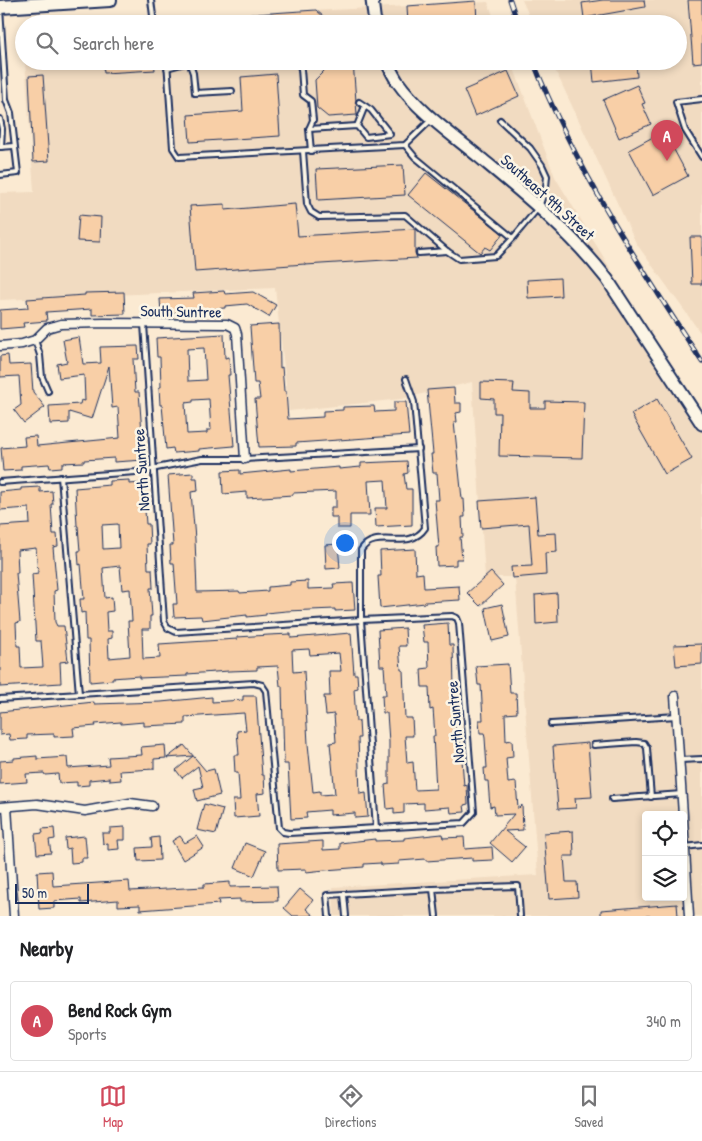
<!DOCTYPE html>
<style>
body{margin:0;font-family:"Patrick Hand",sans-serif;background:#f6f6f6;color:#202124}
.controls{position:absolute;right:15px;bottom:15px;display:grid;overflow:hidden;border-radius:5px;box-shadow:0 2px 8px #0003}
.controls button{width:45px;height:45px;display:grid;place-items:center;padding:0;border:0;border-bottom:1px solid #e0e0e0;background:#fff;color:#202124;font:25px sans-serif}
.scale{position:absolute;left:15px;bottom:12px;width:74px;box-sizing:border-box;padding-left:5px;border:2px solid #1b2f5e;border-top:0;font-size:14px;line-height:18px;white-space:nowrap;color:#1b2f5e;-webkit-text-stroke:4px #fcf5e5;paint-order:stroke}
.you{position:absolute;left:344px;top:542px;width:18px;height:18px;margin:-12px;border:4px solid #fff;border-radius:50%;background:#1a73e8;box-shadow:0 0 0 8px #1a73e833}
.badge{display:grid;place-items:center;width:32px;height:32px;border-radius:50%;background:#d1495b;color:#fff;font-size:16px;font-weight:700}
.pin{position:absolute;translate:-50% -41px;filter:drop-shadow(0 1px 2px #0008)}
.pin::after{content:'';position:absolute;top:26px;width:18px;height:15px;background:inherit;clip-path:polygon(0 0,100% 0,50% 100%)}
.list{margin:0;padding:0;list-style:none}
h2{display:flex;justify-content:space-between;align-items:center;height:65px;margin:0;padding:0 20px;font-size:21px}
h2 small{font-size:16px;font-weight:400;color:#757577}
.list li{display:grid;grid-template-columns:32px 1fr auto;gap:15px;align-items:center;box-sizing:border-box;height:80px;margin:0 10px 10px;padding:0 10px;border:1px solid #e0e0e0;border-radius:5px}
.list b{display:block;font-size:19px;white-space:nowrap}
.list p{margin:0;font-size:16px;white-space:nowrap;color:#757577}
.list em{font-size:16px;font-style:normal;color:#757577}
.icon{flex:none;width:28px;height:28px;fill:none;stroke:currentColor;stroke-width:2;stroke-linecap:round;stroke-linejoin:round}
.map{position:relative;flex:none;width:702px;height:916px;overflow:hidden}
.search{position:absolute;background:#fff;box-shadow:0 2px 8px #0003;left:15px;right:15px;top:15px;height:55px;display:flex;align-items:center;gap:12px;box-sizing:border-box;padding:0 18px;border-radius:28px;color:#757577;font-size:19px}
.sheet{height:155px;background:#fff}
nav{display:flex;justify-content:space-around;align-items:center;box-sizing:border-box;height:70px;border-top:1px solid #e0e0e0;background:#fff;font-size:14px;color:#757577}
nav a{display:grid;justify-items:center;gap:2px}
nav .on{color:#d1495b}
.map>svg:first-child{display:block}
.built{fill:#f1dbc1;fill-rule:evenodd}
.building{fill:#f8cfa7;stroke:#1b2f5e;fill-rule:evenodd}
.lines{fill:none;stroke-linecap:round;stroke-linejoin:round}
.lane-casing{stroke:#1b2f5e;stroke-width:8}
.street-casing{stroke:#1b2f5e;stroke-width:11}
.secondary-casing{stroke:#1b2f5e;stroke-width:15}
.primary-casing{stroke:#1b2f5e;stroke-width:16}
.lane{stroke:#fcf5e5;stroke-width:4}
.street{stroke:#fcf5e5;stroke-width:8}
.secondary{stroke:#fcf5e5;stroke-width:11}
.primary{stroke:#fcf5e5;stroke-width:12}
.rail-casing{stroke:#1b2f5e;stroke-width:5}
.rail{stroke:#fcf5e5;stroke-width:3;stroke-dasharray:9;stroke-linecap:butt}
.labels{text-anchor:middle;stroke-width:5;stroke-linejoin:round;paint-order:stroke}
.street-label{font-size:16px;fill:#1b2f5e;stroke:#fcf5e5}
</style>
<div class="map">
<svg width="702" height="916" viewBox="0 0 702 916">
<rect width="100%" height="100%" fill="#fbead2"/>
<filter id="ink" filterUnits="userSpaceOnUse"><feTurbulence type="fractalNoise" baseFrequency=".02" numOctaves="2"/><feDisplacementMap in="SourceGraphic" scale="10" xChannelSelector="R" yChannelSelector="G"/><feConvolveMatrix kernelMatrix="1 2 1 2 8 2 1 2 1" color-interpolation-filters="sRGB"/></filter>
<g filter="url(#ink)">
<g class="built">
<polygon points="522,0 702,0 702,335 636,243 551,61 678,61 678,24 533,24"/>
<polygon points="488,2 496,24 60,24"/>
<path d="M25 61H511L555 177 664 357 702 413V916H334L333 887 538 875 515 577H485L472 382 401 399 289 411 275 288 0 300V193L34 192ZM646 815H683V897H646Z"/>
</g>
<g class="building">
<polygon points="603,0 644,0 645,7 584,18 582,3"/>
<polygon points="688,0 702,0 702,62 693,63"/>
<polygon points="476,1 477,24 408,24 407,6"/>
<polygon points="316,10 332,24 226,24 226,16"/>
<polygon points="103,61 154,61 155,70 104,73"/>
<polygon points="323,61 353,61 357,115 328,117 317,108 315,80 324,71"/>
<polygon points="592,61 636,61 637,77 594,82"/>
<polygon points="508,71 519,96 475,116 464,90"/>
<polygon points="276,74 280,136 190,142 188,115 243,111 241,77"/>
<polygon points="43,75 49,161 33,162 29,76"/>
<polygon points="637,85 645,103 642,104 651,124 619,138 603,100"/>
<polygon points="664,131 688,176 653,195 629,150"/>
<polygon points="403,165 405,195 318,200 316,169"/>
<polygon points="426,173 503,234 490,250 485,247 480,253 408,195"/>
<polygon points="225,204 225,210 295,204 298,236 415,229 415,253 417,258 305,265 305,264 195,272 190,206"/>
<polygon points="79,215 101,217 100,242 77,241"/>
<polygon points="690,237 702,237 702,284 692,284"/>
<polygon points="560,278 561,296 528,298 527,280"/>
<polygon points="224,291 225,294 253,292 276,305 269,317 247,304 225,306 225,308 190,310 190,312 161,313 160,299 194,298 193,293"/>
<polygon points="124,292 125,314 92,315 92,309 46,312 47,321 23,323 24,327 0,329 0,310 28,308 27,299 85,295 85,293"/>
<polygon points="279,324 280,368 282,367 284,391 286,391 288,419 323,417 323,411 343,410 343,407 374,406 375,412 394,411 394,402 406,402 409,435 296,443 296,446 259,447 255,399 260,399 258,383 254,383 250,326"/>
<path d="M224 334 225 358 229 357 230 375H228L234 446 199 449V451L174 453 173 448 166 449 162 405H160L159 387H161L160 357H157L156 338ZM204 348 206 380 188 381 187 349ZM209 399 211 430H207V433L187 434 185 403 193 402V400Z"/>
<polygon points="79,337 83,364 101,363 100,347 138,346 139,359 133,359 135,392 139,392 144,460 114,462 114,458 84,460 84,462 62,463 62,467 50,468 49,464 21,466 21,470 3,471 1,448 25,446 24,437 36,436 37,446 120,438 118,407 112,408 109,366 92,419 69,412 69,423 50,424 49,406 80,404 81,400 85,401 84,375 59,378 57,364 67,362 63,340"/>
<polygon points="8,355 9,365 31,364 33,392 45,407 24,423 14,410 21,405 19,376 0,377 0,356"/>
<polygon points="481,382 514,383 513,392 530,393 530,408 545,408 545,401 584,402 582,458 499,456 500,413 494,413 494,399 481,398"/>
<polygon points="454,388 455,403 461,403 461,412 456,413 457,422 454,422 462,499 464,499 465,517 462,517 463,537 460,537 462,559 456,559 456,565 437,566 436,547 439,547 435,500 439,500 437,473 433,473 431,454 433,454 427,390"/>
<polygon points="657,399 692,459 665,474 631,414"/>
<polygon points="407,461 408,473 404,474 406,489 412,489 412,525 376,527 375,508 387,508 385,480 368,481 370,515 350,515 350,528 337,528 337,517 331,517 331,507 336,507 336,491 293,493 293,495 247,498 247,492 223,494 222,471 240,470 240,474 291,469 291,471 339,467 339,469 361,467 361,463"/>
<polygon points="193,473 193,478 197,478 198,491 191,492 195,539 197,592 239,591 240,593 268,591 268,587 290,585 290,582 308,581 308,589 334,588 333,584 353,583 355,610 335,611 335,609 286,611 266,613 266,615 247,617 247,615 202,620 201,616 174,617 173,604 177,604 174,563 171,563 170,545 173,545 168,475"/>
<path d="M129 480V484L143 483 146 524H149L150 544H147L148 569H152L153 588H150L152 616H150V629H142L143 659 160 658 159 644 237 639V637L269 635 291 634V638L351 633 354 674H357L358 688 354 689 356 721H359L360 738H358L360 794 366 793 368 817 355 818V813L330 815V810L306 812 307 818 291 819 288 764H284L282 686H280L278 666 257 667V670L229 671 187 674V676L139 678V676L112 678V680L90 682 89 640H86L85 612 81 613 80 599H84L81 564 79 565 78 551H80L78 526H77L75 488 110 485V481ZM118 524 119 548 103 549 102 525ZM120 566 122 590 130 589 132 621H128L130 656 109 658 108 639 112 638V631H107L106 612 113 611 112 597 105 598 103 568ZM309 649 310 655 339 653 341 671H329L330 696H324L326 715 334 714 336 742 330 743 335 794 320 795V791L313 792 308 744 304 671 293 672 292 650Z"/>
<path d="M40 487V492L52 491 53 504H51L53 534H57L58 546 53 547 57 590 54 591 55 622 57 626H64L68 661 60 662 61 683 0 687V526L30 524 29 508 0 510V492L21 490V488ZM36 548 38 573 32 574 36 641H41L43 667 21 668 20 646H17L16 623 20 622 16 573H18L17 550Z"/>
<polygon points="535,497 538,534 556,533 557,552 545,553 546,575 512,578 511,567 532,566 529,524 481,528 479,501"/>
<polygon points="338,544 340,568 326,569 325,545"/>
<polygon points="415,549 416,574 423,573 424,588 459,586 460,600 425,602 425,603 380,608 378,576 381,576 380,551"/>
<polygon points="491,572 503,585 480,606 467,593"/>
<polygon points="557,593 558,622 536,624 535,595"/>
<polygon points="502,604 509,637 492,641 485,608"/>
<polygon points="448,623 449,645 453,645 454,689 457,689 458,708 454,708 456,734 460,734 464,786 467,785 468,804 464,805 465,812 451,813 450,807 424,809 424,803 404,804 404,813 394,814 394,808 387,809 385,785 389,784 389,742 387,713 383,713 382,695 386,695 384,666 380,666 378,630 405,628 406,646 399,646 401,670 403,670 405,718 412,718 413,736 405,736 407,763 413,762 415,790 436,789 433,736 435,736 433,709 430,710 429,687 422,687 421,669 429,668 428,642 424,642 422,625"/>
<polygon points="702,644 702,664 676,666 674,645"/>
<polygon points="508,664 510,693 516,693 517,713 505,714 506,741 512,740 513,757 506,758 508,783 516,782 518,809 522,805 523,830 505,831 525,847 512,862 490,843 514,814 495,815 494,806 490,807 488,781 485,781 484,768 487,768 485,738 484,733 480,733 479,720 483,720 481,685 478,685 476,666"/>
<polygon points="243,696 256,696 262,775 264,775 265,793 257,794 259,816 234,818 233,800 240,800 238,773 235,773 234,755 239,755 237,731 246,730 244,713 185,717 185,724 144,726 144,722 121,724 121,722 95,724 96,726 73,728 74,736 54,737 54,734 27,735 27,739 10,740 9,734 0,735 0,712 94,702 94,704 161,702 212,697 212,702 243,700"/>
<polygon points="588,743 592,797 575,798 576,808 558,809 553,746"/>
<polygon points="165,745 166,758 154,759 154,769 120,771 121,780 110,781 110,778 89,780 89,785 77,786 77,782 59,783 58,774 45,775 44,773 26,774 27,782 0,784 0,761 14,760 14,758 37,756 37,759 67,757 68,768 109,765 108,757 142,755 141,747"/>
<polygon points="184,745 206,771 214,769 220,795 197,801 194,789 203,787 198,766 182,778 176,770 193,756 167,758"/>
<polygon points="204,804 223,809 216,834 197,830"/>
<polygon points="125,827 125,840 118,840 119,849 108,850 108,843 103,844 102,833 110,833 110,828"/>
<polygon points="54,828 55,839 49,840 51,853 37,854 35,834 43,833 42,829"/>
<polygon points="573,831 574,856 564,856 566,882 577,882 578,897 549,899 544,833"/>
<polygon points="442,834 443,838 464,837 465,849 492,847 493,860 472,861 472,858 426,861 426,859 399,861 399,864 381,865 381,863 364,864 364,867 325,870 306,872 306,869 278,870 277,844 323,841 323,850 340,849 340,843 375,839 375,841 404,840 404,838"/>
<polygon points="85,836 87,858 82,858 82,862 71,863 70,848 66,849 65,838"/>
<polygon points="180,836 185,843 197,836 204,847 183,860 172,841"/>
<polygon points="159,837 160,860 138,861 137,848 152,847 151,838"/>
<polygon points="245,843 265,851 254,876 235,868"/>
<polygon points="52,871 53,886 129,881 130,891 204,887 204,884 230,882 230,887 277,886 278,901 240,902 240,899 218,900 219,904 140,910 140,905 118,906 118,900 81,903 81,899 54,901 54,908 39,909 37,872"/>
<polygon points="300,889 313,900 306,909 314,916 293,916 284,908"/>
<polygon points="677,904 678,916 601,916 601,910"/>
</g>
<g class="lines">
<defs>
<g id="lane">
<polyline points="151,0 154,24"/>
<polyline points="167,61 173,148 179,157 405,145 431,120"/>
<polyline points="206,61 189,62 193,73 195,93 232,91"/>
<polyline points="298,61 301,69 303,95 311,101 313,120 309,129 357,126 366,137 390,134 371,110 359,102"/>
<polyline points="167,68 189,62"/>
<polyline points="702,99 676,102 685,130 702,157"/>
<polyline points="0,119 2,129 1,147"/>
<polyline points="357,126 365,106"/>
<polyline points="309,129 311,151"/>
<polyline points="405,145 415,157 513,238 539,207 546,187 547,176 542,165 530,148 500,120"/>
<polyline points="0,147 14,146"/>
<polyline points="303,151 307,204 311,212 319,217 405,215 447,251 459,259 496,256 513,238"/>
<polyline points="0,175 18,173 11,113 6,100 0,8"/>
<polyline points="419,253 447,251"/>
<polyline points="35,340 40,355 42,377 48,391"/>
<polyline points="61,477 79,694"/>
<polyline points="0,482 136,472 202,459 245,459 419,449"/>
<polyline points="0,699 254,683 262,685 266,691 279,828 283,832 289,833 464,823 474,812 459,623 457,618 452,616 361,620 176,632 168,628 164,621 144,324"/>
<polyline points="551,724 677,716"/>
<polyline points="594,745 636,742 644,743 647,748 651,797"/>
<polyline points="680,760 702,759"/>
<polyline points="612,799 682,794"/>
<path d="M376 828 361 620V550C376 527 408 553 425 528L414 402 406 379"/>
<polyline points="685,847 702,845"/>
<polyline points="433,889 518,886 520,916"/>
<polyline points="344,894 346,916"/>
<polyline points="329,916 327,895 433,889 436,916"/>
</g>
<g id="street">
<polyline points="0,346 22,344 35,340 47,328 61,324 104,323 227,324 235,328 237,334 245,459"/>
<polyline points="675,696 683,815"/>
<polyline points="0,807 37,804 85,811 130,803 152,806"/>
<polyline points="7,807 14,916"/>
<polyline points="683,817 689,916"/>
</g>
<g id="secondary">
<polyline points="372,0 375,24"/>
<path d="M386 61C390 68 393 75 397 81 418 111 450 133 478 156 525 195 569 230 607 279L702 424"/>
</g>
<polyline id="primary" points="0,7 110,0"/>
</defs>
<use href="#lane" class="lane-casing"/>
<use href="#street" class="street-casing"/>
<use href="#secondary" class="secondary-casing"/>
<use href="#primary" class="primary-casing"/>
<use href="#lane" class="lane"/>
<use href="#street" class="street"/>
<use href="#secondary" class="secondary"/>
<use href="#primary" class="primary"/>
<defs>
<g id="rail">
<polyline points="510,0 518,24"/>
<path d="M533 61C576 169 639 265 702 362"/>
</g>
</defs>
<use href="#rail" class="rail-casing"/>
<use href="#rail" class="rail"/>
</g>
</g>
<g class="labels">
<g class="street-label">
<text transform="translate(548 197) rotate(42)" y="6">Southeast 9th Street</text>
<text transform="translate(181 311) rotate(1)" y="6">South Suntree</text>
<text transform="translate(141 470) rotate(-94)" y="6">North Suntree</text>
<text transform="translate(455 722) rotate(-95)" y="6">North Suntree</text>
</g>
</g>
</svg>
<div class="controls">
<button><svg class="icon" aria-label="locate" viewBox="0 0 24 24"><circle cx="12" cy="12" r="6"/><path d="M12 2v4M12 18v4M2 12h4M18 12h4"/></svg></button>
<button><svg class="icon" aria-label="layers" viewBox="0 0 24 24"><path d="M12 4l9 5-9 5-9-5zM3 14l9 5 9-5"/></svg></button>
</div>
<div class="scale">50 m</div>
<div class="you"></div>
<div class="pin badge" style="left:667px;top:161px">A</div>
<div class="search"><svg class="icon" aria-label="search" viewBox="0 0 24 24"><circle cx="10" cy="10" r="6"/><path d="M15 15l6 6"/></svg>Search here</div>
</div>
<section class="sheet">
<h2>Nearby<small></small></h2>
<ul class="list">
<li><span class="badge">A</span><div><b>Bend Rock Gym</b><p>Sports</p></div><em>340 m</em></li>
</ul>
</section>
<nav>
<a class="on"><svg class="icon" aria-label="map" viewBox="0 0 24 24"><path d="M3 6l6-2 6 2 6-2v14l-6 2-6-2-6 2zM9 4v14M15 6v14"/></svg>Map</a>
<a><svg class="icon" aria-label="directions" viewBox="0 0 24 24"><path d="M12 3l9 9-9 9-9-9zM9 14v-3h6M13 9l2 2-2 2"/></svg>Directions</a>
<a><svg class="icon" aria-label="saved" viewBox="0 0 24 24"><path d="M7 4h10v16l-5-4-5 4z"/></svg>Saved</a>
</nav>
